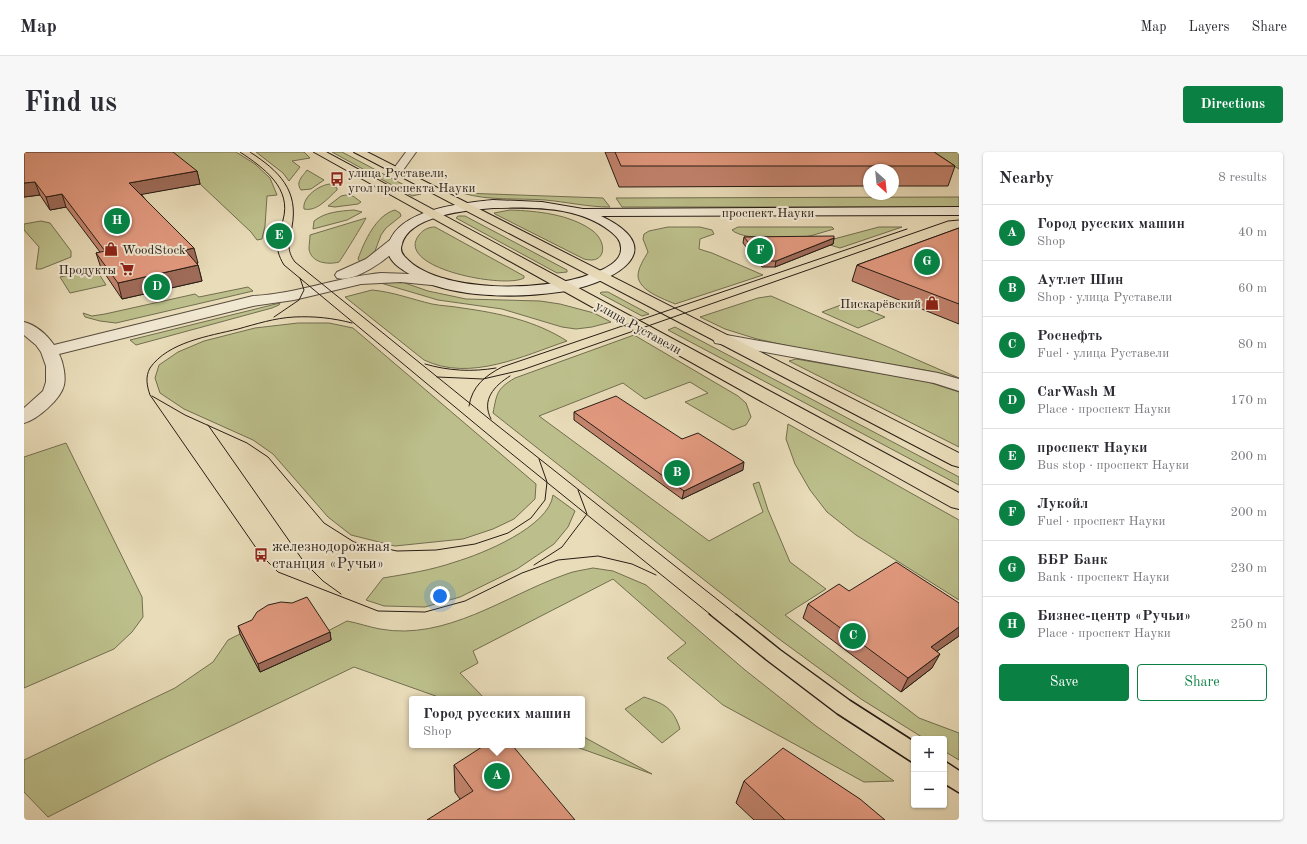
<!DOCTYPE html>
<meta charset="utf-8">
<style>
body{margin:0;font-family:"Old Standard TT",serif;background:#f7f7f7;color:#2b2b33}
.controls{position:absolute;right:12px;bottom:12px;display:grid;overflow:hidden;border-radius:4px;box-shadow:0 1px 3px #0004}
.controls button{width:36px;height:36px;display:grid;place-items:center;padding:0;border:0;border-bottom:1px solid #e1e1e2;background:#fff;color:#2b2b33;font:20px sans-serif}
.compass{position:absolute;left:839px;top:12px;width:36px;height:36px;border-radius:50%;background:#fff;box-shadow:0 1px 3px #0004;rotate:153deg}
.you{position:absolute;left:416px;top:444px;width:14px;height:14px;margin:-10px;border:3px solid #fff;border-radius:50%;background:#1a73e8;box-shadow:0 0 0 6px #1a73e833}
.badge{display:grid;place-items:center;width:26px;height:26px;border-radius:50%;background:#0b8043;color:#fff;font-size:13px;font-weight:700}
.pin{position:absolute;translate:-50% -50%;border:2px solid #fff;box-shadow:0 1px 4px #0006}
.popup{position:absolute;left:385px;top:544px;width:176px;height:52px;box-sizing:border-box;display:grid;place-content:center;border-radius:4px;background:#fff;filter:drop-shadow(0 1px 3px #0005);font-size:13px;white-space:nowrap;color:#7c7c81}
.popup b{font-size:15px;color:#2b2b33}
.popup::after{content:'';position:absolute;left:50%;top:100%;margin-left:-8px;border:8px solid transparent;border-top-color:#fff}
.list{margin:0;padding:0;list-style:none}
h2{display:flex;justify-content:space-between;align-items:center;height:52px;margin:0;padding:0 16px;font-size:17px}
h2 small{font-size:13px;font-weight:400;color:#7c7c81}
.list li{display:grid;grid-template-columns:26px 1fr auto;gap:12px;align-items:center;box-sizing:border-box;height:56px;padding:0 16px;border-top:1px solid #e1e1e2}
.list b{display:block;font-size:15px;white-space:nowrap}
.list p{margin:0;font-size:13px;white-space:nowrap;color:#7c7c81}
.list em{font-size:13px;font-style:normal;color:#7c7c81}
.actions{display:flex;gap:8px;padding:12px 16px}
.actions a{flex:1;padding:9px 0;border:1px solid #0b8043;border-radius:4px;text-align:center;font-size:14px;color:#0b8043}
.actions .main{background:#0b8043;color:#fff}
.map{position:relative;flex:none;width:935px;height:668px;overflow:hidden;border-radius:4px}
header{display:flex;align-items:center;gap:24px;box-sizing:border-box;height:56px;padding:0 20px;background:#fff;border-bottom:1px solid #e1e1e2}
header strong{font-size:19px}
nav{display:flex;gap:22px;margin-inline-start:auto;font-size:14px}
.intro{display:flex;align-items:center;justify-content:space-between;box-sizing:border-box;height:96px;padding:0 24px}
h1{margin:0;font-size:28px}
.button{padding:10px 18px;border-radius:4px;background:#0b8043;color:#fff;font-size:14px;font-weight:700}
main{display:flex;gap:24px;padding:0 24px}
aside{flex:1;background:#fff;border-radius:4px;box-shadow:0 1px 3px #0004}
.map>svg:first-child{display:block}
.green{fill:#bcbf8b;stroke:#726e50}
.lines{fill:none;stroke-linecap:round;stroke-linejoin:round}
.minor-casing{stroke:#584d3e;stroke-width:2}
.secondary-casing{stroke:#271d15;stroke-width:2}
.primary-casing{stroke:#271d15;stroke-width:2}
.minor{fill:#f1e8d2;fill-rule:evenodd}
.secondary{fill:#f1e8d2;fill-rule:evenodd}
.primary{fill:#e9dcb9;fill-rule:evenodd}
.tram-far1{stroke:#271d15;stroke-width:1}
.tram{stroke:#271d15;stroke-width:1.5}
.wall{fill:#c3846e;stroke:#271d15}
.shaded-wall{fill:#9f6c5a;stroke:#271d15}
.building{fill:#e39a80;stroke:#271d15}
.labels{text-anchor:middle;stroke-width:4;stroke-linejoin:round;paint-order:stroke}
.far-poi-label{font-size:13px;fill:#271d15;stroke:#f1e8d2;text-anchor:start}
.far-street-label{font-size:13px;fill:#271d15;stroke:#f1e8d2}
.poi-label{font-size:15px;fill:#271d15;stroke:#f1e8d2;text-anchor:start}
</style>
<header>
<strong>Map</strong>
<nav><a>Map</a><a>Layers</a><a>Share</a></nav>
</header>
<div class="intro"><h1>Find us</h1><a class="button">Directions</a></div>
<main>
<div class="map">
<svg width="935" height="668" viewBox="0 0 935 668">
<rect width="100%" height="100%" fill="#e9dcb9"/>
<filter id="stains"><feTurbulence type="fractalNoise" baseFrequency=".005" numOctaves="4"/><feColorMatrix values="0 0 0 0 .2 0 0 0 0 .09 0 0 0 0 .02 0 0 0 .5 -.17"/></filter>
<radialGradient id="worn" r=".72"><stop offset=".6" stop-color="#630" stop-opacity="0"/><stop offset="1" stop-color="#630" stop-opacity=".3"/></radialGradient>
<g class="green">
<polygon points="137,0 212,0 231,12 246,26 253,43 243,44 241,74 238,87 233,88 227,80 176,32"/>
<polygon points="232,0 280,0 286,6 268,9 276,15 265,29 259,21"/>
<polygon points="308,0 318,0 397,42 388,44"/>
<polygon points="907,0 935,0 935,17"/>
<path d="M283 18 300 28 287 37 277 38C271 30 279 24 283 18Z"/>
<path d="M306 32 313 36V38C304 46 293 60 280 57 278 45 295 33 306 32Z"/>
<path d="M438 41 579 46 586 55C564 55 543 50 521 48 494 46 465 49 438 41Z"/>
<polygon points="322,43 329,44 337,50 334,52 311,55 304,54 317,44"/>
<polygon points="935,45 935,55 598,55 592,46"/>
<path d="M330 58 338 60 323 68 289 77 290 69C301 60 316 59 330 58Z"/>
<path d="M371 58 376 61 377 64 362 76 357 83 351 99 337 111 334 107C340 90 352 63 371 58Z"/>
<path d="M486 58C513 59 546 62 569 79 584 91 582 113 560 107L471 62 470 61Z"/>
<polygon points="434,64 441,64 543,118 543,120 533,121 432,66"/>
<path d="M342 66C341 69 317 108 315 110 304 113 287 111 285 97 285 93 286 87 286 83Z"/>
<polygon points="17,69 26,71 47,99 47,105 17,117 12,117 15,95 0,78 0,72"/>
<path d="M411 75 500 124V126C481 137 369 116 395 83 399 78 404 75 411 75Z"/>
<path d="M644 75H676L688 78 690 82 676 87 675 97 688 101 739 123 651 152C640 147 615 139 614 124 614 116 620 107 624 100L619 87 620 82 625 79Z"/>
<path d="M714 75H808L810 77C802 79 794 82 786 84 771 87 719 89 708 78Z"/>
<polygon points="855,75 878,75 816,96 806,93 806,88"/>
<polygon points="72,117 82,133 46,141 36,125"/>
<polygon points="350,129 378,130 404,139 442,147 516,149 536,152 570,161 587,170 568,175 552,177 538,175 478,157 414,148"/>
<polygon points="224,135 229,139 92,171 76,169 61,165 59,161 68,164 81,162 171,142 175,145"/>
<path d="M348 138C369 140 387 147 408 152 418 154 428 154 438 156 475 161 512 169 543 189 499 204 446 230 400 208L321 145Z"/>
<polygon points="578,140 584,140 625,162 618,164 577,142 576,141"/>
<polygon points="747,144 935,226 900,218 783,198 733,187 701,177 676,165 734,146"/>
<polygon points="825,150 861,165 834,176 798,160"/>
<polygon points="256,151 255,153 248,156 112,193 106,188"/>
<polygon points="274,171 305,171 329,176 512,332 511,347 490,367 469,377 439,387 371,394 327,383 304,365 249,302 229,288 160,257 136,241 131,226 135,213 154,200 180,189 231,176"/>
<polygon points="651,175 935,325 935,333 644,178"/>
<path d="M610 183 714 244 722 251 727 265 722 273 709 278 661 250 684 241 666 230 621 247 599 231 515 264 685 389 739 360 729 332 735 330 744 358 766 410 802 437 761 463 895 566 935 581V608L920 599V587H901L837 547 755 487 469 261C473 242 472 237 491 226Z"/>
<polygon points="772,207 901,229 935,240 935,295 765,209"/>
<polygon points="764,272 935,368 935,448 832,383 803,360 786,338 771,312 762,287"/>
<polygon points="42,291 118,445 119,465 108,480 90,497 0,536 0,305"/>
<path d="M529 343 551 359 544 375 530 392 493 417 436 445 401 455 360 454 342 448 359 426C383 422 408 418 431 410 458 402 525 375 529 343Z"/>
<path d="M569 416 589 419 622 433 721 518 792 574 870 629 840 630 699 553 643 506 662 491 589 427 449 499 454 511 436 521 461 547H420L330 515 134 609 24 665 0 640V608L151 536 189 510 204 488 216 482 236 520 307 488 302 480 323 469C334 471 345 475 356 477 422 489 481 444 540 423 549 419 560 418 569 416Z"/>
<path d="M620 545C641 552 649 556 656 577L638 591 601 557Z"/>
<polygon points="558,584 628,622 547,593 558,593"/>
</g>
<g class="lines">
<defs>
<g id="minor">
<polygon points="382,0 392,0 377,21 369,21 368,19"/>
<path d="M371 87 376 88 378 91 376 94C363 107 332 131 313 126L311 123 313 120 342 107 366 88Z"/>
<path d="M357 121 387 122 422 127 424 130 422 133 417 134 377 130 337 132 270 148 229 154 35 202C39 210 42 224 40 233 37 247 13 268 0 271V256L19 239 22 230V214L17 200 12 193 0 183V170C12 173 23 183 30 193L229 144C273 142 313 125 357 121Z"/>
<polygon points="697,182 914,221 935,227 935,239 910,231 691,191 689,187 691,183"/>
</g>
<path id="secondary" d="M469 48 518 50 559 57 935 55V63L577 64C654 101 580 134 535 140 495 146 434 146 397 128 384 121 358 110 365 91 376 57 438 51 469 48ZM469 56C508 55 554 54 586 79 592 84 597 88 597 96 598 110 579 118 567 122 524 139 415 143 381 105 377 101 376 97 378 92 386 63 444 58 469 56Z"/>
<g id="primary">
<polygon points="290,0 302,0 935,341 935,357 927,355"/>
<polygon points="330,0 343,0 935,301 935,315 928,313"/>
</g>
</defs>
<use href="#minor" class="minor-casing"/>
<use href="#secondary" class="secondary-casing"/>
<use href="#primary" class="primary-casing"/>
<use href="#minor" class="minor"/>
<use href="#secondary" class="secondary"/>
<use href="#primary" class="primary"/>
<g class="tram-far1">
<path d="M216 0C240 16 268 36 259 68 254 87 249 95 260 113L478 294 687 463"/>
<path d="M226 0C255 19 275 38 268 75 265 89 262 98 271 110L469 270 713 463"/>
<polyline points="250,165 275,148 280,138 276,126"/>
<path d="M328 171C309 166 290 164 270 165 251 166 232 172 214 177 185 184 144 190 126 216 121 225 123 234 126 243L237 403 254 420 354 459 401 460 441 449 498 421 534 408 574 404 608 412 632 423"/>
<path d="M401 212C425 219 448 220 472 216"/>
<polyline points="413,225 459,227 498,218 924,69 935,68"/>
<polyline points="128,244 161,263 223,291 244,305 300,371 330,390 373,399 412,398 451,392 484,381 507,366 521,348 523,330 515,307"/>
<path d="M445 254C448 234 461 224 478 215L883 77"/>
<path d="M467 267C457 248 470 234 486 224"/>
<polyline points="184,273 280,410 299,429 317,442"/>
<polyline points="510,413 538,395 563,362 554,338"/>
</g>
<g class="tram">
<polyline points="685,462 742,508 813,562 890,612"/>
<polyline points="712,462 757,498 826,548 890,589"/>
<polyline points="920,608 935,618"/>
<polyline points="920,632 935,641"/>
</g>
</g>
<g class="wall">
<polygon points="0,0 173,19 176,32 117,42 174,111 173,112 174,113 178,129 98,147 77,116 72,101 76,100 42,55 26,58 16,43 0,45"/>
<polygon points="581,0 910,0 931,14 924,34 869,34 869,18 845,18 845,34 595,35"/>
<polygon points="935,76 935,172 828,129 833,113"/>
<polygon points="720,85 810,86 809,92 751,115 738,115 719,91"/>
<polygon points="550,260 658,287 719,318 658,347 550,268"/>
<polygon points="825,439 935,451 935,484 913,499 908,516 877,540 779,466 784,452"/>
<polygon points="214,474 306,480 307,488 236,520 216,482"/>
<polygon points="430,613 551,668 436,647 431,640"/>
<polygon points="720,629 861,668 730,668 712,651"/>
</g>
<g class="shaded-wall">
<polygon points="173,19 176,32 109,44 105,31"/>
<polygon points="11,30 16,43 0,45 0,31"/>
<polygon points="38,42 42,55 26,58 22,45"/>
<polygon points="810,86 809,92 751,115 752,109"/>
<polygon points="170,96 174,111 164,113 161,98"/>
<polygon points="174,113 178,129 98,147 94,131"/>
<polygon points="720,310 719,318 658,347 660,339"/>
<polygon points="935,475 935,484 899,509 907,495"/>
<polygon points="306,480 307,488 236,520 234,512"/>
<polygon points="916,502 908,516 877,540 884,526"/>
</g>
<g class="building">
<polygon points="0,0 149,0 173,19 105,31 170,96 161,98 174,113 94,131 72,101 81,99 38,42 22,45 11,30 0,31"/>
<polygon points="591,0 910,0 931,14 597,14"/>
<polygon points="935,76 935,152 833,113"/>
<polygon points="810,84 810,86 752,109 739,109 720,85"/>
<polygon points="592,244 658,287 674,281 720,310 660,339 550,260"/>
<polygon points="872,410 935,451 935,475 907,495 916,502 884,526 784,452 815,432 825,439"/>
<polygon points="283,445 306,480 234,512 214,474 228,468 233,460 244,453 257,450 268,451"/>
<polygon points="461,593 488,593 551,668 403,668 449,639 430,613"/>
<polygon points="759,596 836,647 861,668 761,668 720,629"/>
</g>
<defs>
<symbol id="bus-bare" viewBox="-9 -9 18 18"><path d="M-5-6H5V4H4V6H2V4H-2V6H-4V4H-5ZM-3.5-4V0h7V-4ZM-3.5 1.2v1.5H-2V1.2ZM2 1.2v1.5H3.5V1.2Z" fill="#8f2418" stroke="#f1e8d2" stroke-width="2.5" paint-order="stroke"/></symbol>
<symbol id="shop-bare" viewBox="-9 -9 18 18"><path d="M-5-2.5h2.3a2.7 3.5 0 0 1 5.4 0H5L5.5 6h-11ZM-1.5-2.5h3a1.5 2.3 0 0 0-3 0Z" fill="#8f2418" stroke="#f1e8d2" stroke-width="2.5" paint-order="stroke"/></symbol>
<symbol id="supermarket-bare" viewBox="-9 -9 18 18"><path d="M-6-5.5h2.5l.6 2H6L4.5 2H-2.5L-4.4-4H-6ZM-1.5 3.2a1.3 1.3 0 1 0 .1 0ZM3 3.2a1.3 1.3 0 1 0 .1 0Z" fill="#8f2418" stroke="#f1e8d2" stroke-width="2.5" paint-order="stroke"/></symbol>
</defs>
<g fill-rule="evenodd">
<use href="#bus-bare" x="303" y="17" width="20" height="20"/>
<use href="#shop-bare" x="77" y="87" width="20" height="20"/>
<use href="#supermarket-bare" x="93" y="107" width="20" height="20"/>
<use href="#shop-bare" x="898" y="141" width="20" height="20"/>
<use href="#bus-bare" x="227" y="393" width="20" height="20"/>
</g>
<g class="labels">
<g class="far-poi-label">
<text x="324" y="25">улица Руставели,<tspan x="324" dy="15">угол проспекта Науки</tspan></text>
<text x="98" y="102">WoodStock</text>
<text x="92" y="122" text-anchor="end">Продукты</text>
<text x="897" y="156" text-anchor="end">Пискарёвский</text>
</g>
<g class="far-street-label">
<text x="744" y="65">проспект Науки</text>
<text transform="translate(615 175) rotate(29)" y="5">улица Руставели</text>
</g>
<g class="poi-label">
<text x="248" y="399">железнодорожная<tspan x="248" dy="17">станция «Ручьи»</tspan></text>
</g>
</g>
<rect width="100%" height="100%" filter="url(#stains)"/>
<rect width="100%" height="100%" fill="url(#worn)"/>
</svg>
<div class="controls">
<button>+</button>
<button>−</button>
</div>
<svg class="compass" viewBox="-18 -18 36 36"><path d="M0-13l5 13h-10z" fill="#e53935"/><path d="M0 13l5-13h-10z" fill="#7c7c81"/></svg>
<div class="you"></div>
<div class="pin badge" style="left:473px;top:624px">A</div>
<div class="popup"><b>Город русских машин</b>Shop</div>
<div class="pin badge" style="left:653px;top:321px">B</div>
<div class="pin badge" style="left:829px;top:484px">C</div>
<div class="pin badge" style="left:133px;top:135px">D</div>
<div class="pin badge" style="left:255px;top:84px">E</div>
<div class="pin badge" style="left:736px;top:99px">F</div>
<div class="pin badge" style="left:903px;top:110px">G</div>
<div class="pin badge" style="left:93px;top:69px">H</div>
</div>
<aside>
<h2>Nearby<small>8 results</small></h2>
<ul class="list">
<li><span class="badge">A</span><div><b>Город русских машин</b><p>Shop</p></div><em>40 m</em></li>
<li><span class="badge">B</span><div><b>Аутлет Шин</b><p>Shop · улица Руставели</p></div><em>60 m</em></li>
<li><span class="badge">C</span><div><b>Роснефть</b><p>Fuel · улица Руставели</p></div><em>80 m</em></li>
<li><span class="badge">D</span><div><b>CarWash M</b><p>Place · проспект Науки</p></div><em>170 m</em></li>
<li><span class="badge">E</span><div><b>проспект Науки</b><p>Bus stop · проспект Науки</p></div><em>200 m</em></li>
<li><span class="badge">F</span><div><b>Лукойл</b><p>Fuel · проспект Науки</p></div><em>200 m</em></li>
<li><span class="badge">G</span><div><b>ББР Банк</b><p>Bank · проспект Науки</p></div><em>230 m</em></li>
<li><span class="badge">H</span><div><b>Бизнес-центр «Ручьи»</b><p>Place · проспект Науки</p></div><em>250 m</em></li>
</ul>
<div class="actions"><a class="main">Save</a><a>Share</a></div>
</aside>
</main>
